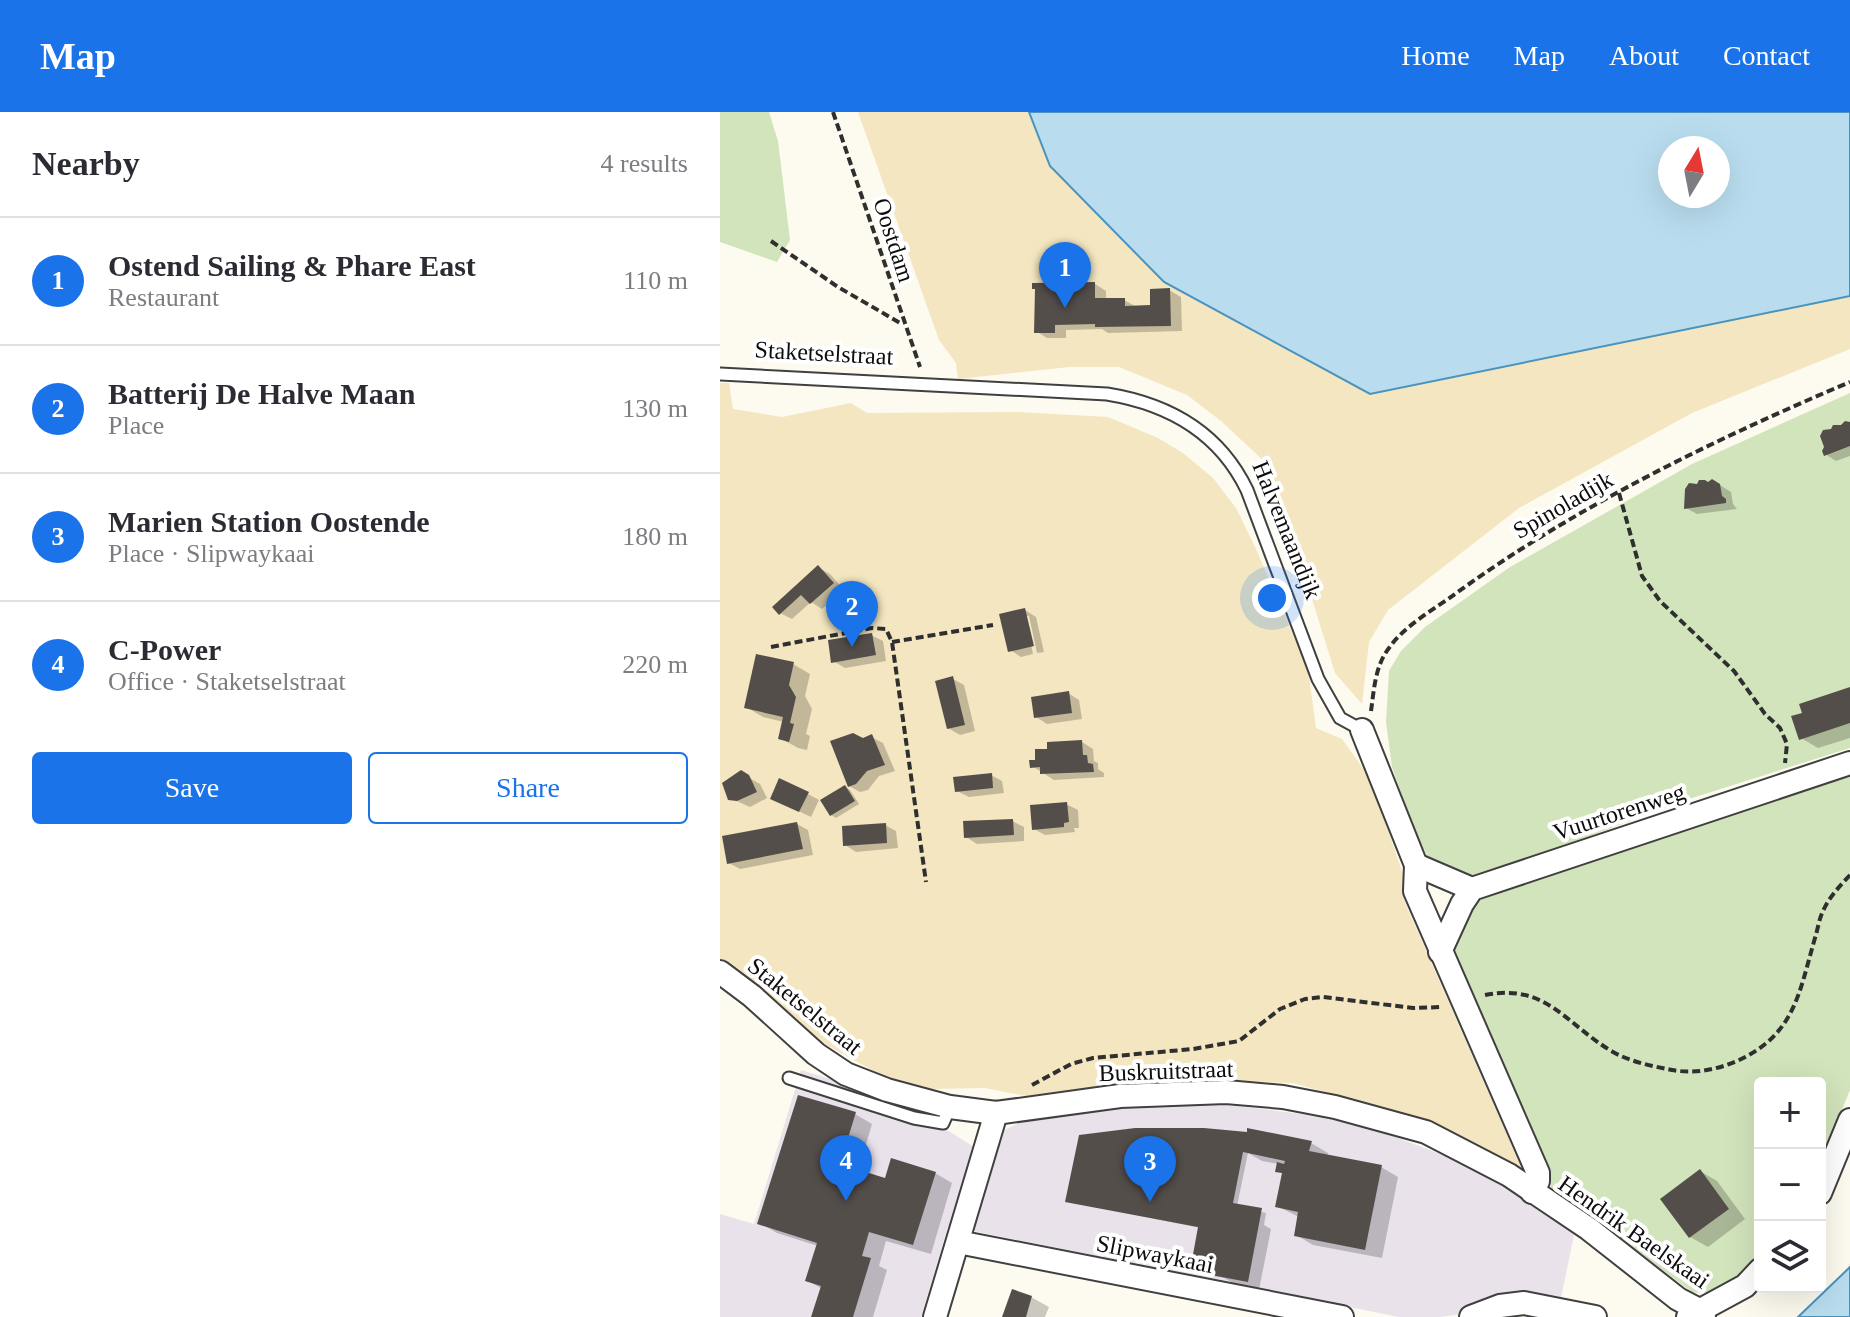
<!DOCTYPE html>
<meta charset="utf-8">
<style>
body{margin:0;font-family:Georgia,serif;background:#f7f7f7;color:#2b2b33}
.controls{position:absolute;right:24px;bottom:24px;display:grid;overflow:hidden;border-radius:8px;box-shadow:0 8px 32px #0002}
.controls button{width:72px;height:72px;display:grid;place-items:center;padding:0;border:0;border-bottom:2px solid #e1e1e2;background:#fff;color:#2b2b33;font:40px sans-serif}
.compass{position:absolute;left:938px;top:24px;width:72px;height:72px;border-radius:50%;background:#fff;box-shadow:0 8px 32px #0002;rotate:10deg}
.you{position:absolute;left:552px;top:486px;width:28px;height:28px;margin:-20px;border:6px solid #fff;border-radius:50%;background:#1a73e8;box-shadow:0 0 0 12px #1a73e833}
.badge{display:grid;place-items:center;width:52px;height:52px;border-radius:50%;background:#1a73e8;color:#fff;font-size:26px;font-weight:700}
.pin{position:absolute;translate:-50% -66px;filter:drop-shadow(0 2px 4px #0008)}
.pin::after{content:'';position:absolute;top:42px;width:28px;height:24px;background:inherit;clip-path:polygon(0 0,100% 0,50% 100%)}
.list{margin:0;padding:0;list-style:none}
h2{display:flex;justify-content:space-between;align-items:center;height:104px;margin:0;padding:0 32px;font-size:34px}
h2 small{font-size:26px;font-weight:400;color:#7c7c81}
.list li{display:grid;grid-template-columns:52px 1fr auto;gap:24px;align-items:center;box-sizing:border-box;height:128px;padding:0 32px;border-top:2px solid #e1e1e2}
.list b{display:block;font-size:30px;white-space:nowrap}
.list p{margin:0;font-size:26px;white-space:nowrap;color:#7c7c81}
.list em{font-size:26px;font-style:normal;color:#7c7c81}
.actions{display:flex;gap:16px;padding:24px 32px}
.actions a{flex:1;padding:18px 0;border:2px solid #1a73e8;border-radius:8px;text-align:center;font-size:28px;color:#1a73e8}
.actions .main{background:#1a73e8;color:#fff}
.icon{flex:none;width:44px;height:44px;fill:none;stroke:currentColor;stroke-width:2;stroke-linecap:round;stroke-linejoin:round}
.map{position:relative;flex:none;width:1130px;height:1205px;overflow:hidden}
header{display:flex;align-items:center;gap:48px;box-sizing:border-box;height:112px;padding:0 40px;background:#1a73e8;color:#fff}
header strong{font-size:38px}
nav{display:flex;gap:44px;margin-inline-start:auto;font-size:28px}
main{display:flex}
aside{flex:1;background:#fff}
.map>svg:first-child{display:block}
.industrial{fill:#e9e2eb}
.green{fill:#d2e4bc}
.sand{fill:#f3e6c0}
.water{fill:#b9ddef;stroke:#4993bd;stroke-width:2;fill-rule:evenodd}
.shadow{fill:#0003}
.building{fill:#544e4b}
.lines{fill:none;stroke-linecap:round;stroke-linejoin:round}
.lane-casing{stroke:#404040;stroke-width:15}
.street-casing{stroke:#404040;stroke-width:26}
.path{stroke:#2f2f2f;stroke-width:4;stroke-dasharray:8 4;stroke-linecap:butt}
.lane{stroke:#fff;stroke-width:11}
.street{stroke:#fff;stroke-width:22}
.labels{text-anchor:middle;stroke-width:8;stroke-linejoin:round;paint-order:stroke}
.street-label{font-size:24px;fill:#0d0d0d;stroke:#fff}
</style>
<header>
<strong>Map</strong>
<nav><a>Home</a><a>Map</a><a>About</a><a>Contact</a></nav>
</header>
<main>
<aside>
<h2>Nearby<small>4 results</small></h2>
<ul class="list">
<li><span class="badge">1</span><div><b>Ostend Sailing &amp; Phare East</b><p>Restaurant</p></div><em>110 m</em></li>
<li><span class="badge">2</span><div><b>Batterij De Halve Maan</b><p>Place</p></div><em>130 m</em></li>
<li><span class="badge">3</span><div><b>Marien Station Oostende</b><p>Place · Slipwaykaai</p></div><em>180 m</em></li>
<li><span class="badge">4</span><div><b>C-Power</b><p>Office · Staketselstraat</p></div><em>220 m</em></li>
</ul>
<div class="actions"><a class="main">Save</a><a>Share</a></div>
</aside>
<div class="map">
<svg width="1130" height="1205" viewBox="0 0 1130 1205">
<rect width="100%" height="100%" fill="#fdfaef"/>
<polygon class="industrial" points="81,958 181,989 270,1045 282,1019 303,1009 402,992 504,992 612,1006 670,1023 723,1043 762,1061 800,1082 854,1123 841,1186 800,1180 741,1202 720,1205 679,1205 228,1114 201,1205 0,1205 0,1102 34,1112"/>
<g class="green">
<polygon points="0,0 49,0 58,29 70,128 57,150 0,130"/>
<polygon points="1130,281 1130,636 969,687 762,764 730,762 709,747 695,720 672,655 666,610 669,559 681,539 705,515 790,455 972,352"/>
<path d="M1130 663V978L1100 1051V971H1040V1143C1022 1161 999 1185 972 1180L831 1076 826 1055 730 840 756 788Z"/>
</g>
<g class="sand">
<polygon points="138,0 309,0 330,54 650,281 1130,184 1130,237 972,301 799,396 668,498 649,530 642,592 615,561 592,487 545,350 501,309 467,283 399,255 349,255 238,267 236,251 219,228"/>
<polygon points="0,271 9,271 13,297 62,305 131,291 147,301 298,300 388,305 438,326 463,341 493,366 516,396 536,437 588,557 596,616 622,627 650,666 686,771 683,786 802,1057 715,1011 573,971 427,968 321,987 265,976 212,977 161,963 105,932 0,847"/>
</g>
<g class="water">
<path d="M309 0H1130V184L650 282 444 170 330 54ZM998 36V84H950V36Z"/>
<polygon points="1130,1155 1130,1205 1078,1205"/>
</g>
<g class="shadow">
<polygon points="375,172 386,179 386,188 404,188 415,194 432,195 449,178 461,185 462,219 388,221 382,217 346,218 346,226 327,226 316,219"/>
<polygon points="1130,312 1130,344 1116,349 1105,342"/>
<polygon points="995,370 1011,380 1013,392 1017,397 977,402 966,396 978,374"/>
<polygon points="99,456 110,462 124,478 102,497 91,490 72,507 60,501"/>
<polygon points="305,498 316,505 324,540 317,541 309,504 305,504 313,542 301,545 290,538"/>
<polygon points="151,523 163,529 166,549 125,556 113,549"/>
<polygon points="73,552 90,562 85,584 92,597 86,622 90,624 87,638 78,636 60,626 64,610 43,605 26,595"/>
<polygon points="233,567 244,573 255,619 240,623 228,616"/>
<polygon points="1130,577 1130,626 1098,636 1081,626 1085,602"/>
<polygon points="348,581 359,588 362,607 327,612 316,605"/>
<polygon points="151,625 163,631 175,659 159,664 148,678 140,680 129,674 142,628"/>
<polygon points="362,630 373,637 374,649 378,651 378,657 384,661 384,665 334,668 312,654"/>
<polygon points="21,661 40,672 47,686 30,695 10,686"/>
<polygon points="271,663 282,669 284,681 249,685 237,679"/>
<polygon points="125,675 130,678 139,692 116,706 111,703"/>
<polygon points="88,682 99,688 91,705 64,692"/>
<polygon points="346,692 358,698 359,716 354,716 355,720 325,723 314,717"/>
<polygon points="292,709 304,715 304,729 257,732 246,725"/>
<polygon points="77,712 88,718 93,743 20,757 9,751"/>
<polygon points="165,713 176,719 178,736 136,740 125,733"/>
<polygon points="135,1002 152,1012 138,1060 166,1068 215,1061 232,1071 211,1142 166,1129 159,1154 167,1158 153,1205 93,1205 102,1177 87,1168 98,1134 57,1121 40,1111"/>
<polygon points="360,1025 591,1031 608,1041 607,1045 661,1055 678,1065 662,1146 593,1133 576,1123 579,1105 557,1094 564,1062 557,1059 559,1052 542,1049 528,1041 517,1094 546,1101 544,1113 551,1117 539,1178 517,1173 504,1166 477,1161 472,1158 480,1116 348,1089"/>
<polygon points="980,1059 997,1069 1025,1107 988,1135 970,1125"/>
<polygon points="311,1185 329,1195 325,1205 284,1205"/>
</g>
<g class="building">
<polygon points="375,170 375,186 405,186 405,194 430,193 430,177 450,176 451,214 375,215 375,212 335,213 335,221 314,221 315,177 312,177 312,171"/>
<polygon points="1125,309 1130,310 1130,334 1104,344 1102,339 1104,335 1100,324 1103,318 1111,317 1113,313 1121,313"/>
<polygon points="992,367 1000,372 1002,384 1006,387 1006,391 964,397 965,377 969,371 977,372 979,368 985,368 988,370"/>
<polygon points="98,453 114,471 90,492 81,483 59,503 52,495"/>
<polygon points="305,496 314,534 288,540 279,502"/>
<polygon points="152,521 156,543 111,551 108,528"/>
<polygon points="36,542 74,550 69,573 76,585 70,611 74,612 69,630 58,627 63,605 24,596"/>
<polygon points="233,564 245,613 227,617 215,569"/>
<polygon points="1130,575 1130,611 1079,628 1071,604 1082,601 1079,592"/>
<polygon points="349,579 352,601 314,606 311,585"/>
<polygon points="133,621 143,626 152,622 165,653 147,659 136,672 128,675 110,629"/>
<polygon points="362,628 363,643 367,643 368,651 373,652 374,660 320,662 320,655 310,656 309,648 315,648 315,637 327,637 327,630"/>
<polygon points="21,658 29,663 37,680 17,689 8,688 2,671"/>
<polygon points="272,661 273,676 235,680 233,665"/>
<polygon points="59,666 89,680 79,700 50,687"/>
<polygon points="125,673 135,689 110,704 100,688"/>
<polygon points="347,690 349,710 344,711 344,715 312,718 310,693"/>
<polygon points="293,707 294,723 244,726 243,709"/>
<polygon points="77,710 83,737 7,752 2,724"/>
<polygon points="166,711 167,731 123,734 122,714"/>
<polygon points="78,983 136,1000 120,1052 165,1066 171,1046 216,1060 193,1133 149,1120 142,1144 151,1146 133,1205 91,1205 101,1174 85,1169 97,1131 37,1112"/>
<polygon points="415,1016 484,1016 527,1020 527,1016 592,1029 589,1039 662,1053 645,1138 574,1124 578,1100 555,1095 562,1061 555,1060 557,1050 564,1052 565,1049 523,1040 513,1091 542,1096 528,1170 470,1159 478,1115 345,1090 359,1023"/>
<polygon points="980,1057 1009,1097 969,1126 940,1087"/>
<polygon points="292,1177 312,1184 306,1205 282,1205"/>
</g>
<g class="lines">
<defs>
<g id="lane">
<path d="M0 262 387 282C449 292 499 320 527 378L598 567 620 606 642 618"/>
<polyline points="69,966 194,1006 223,1011 230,995"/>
</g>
<g id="street">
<polyline points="642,618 696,753 695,779 818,1061 818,1069 812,1080"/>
<polyline points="696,753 752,777"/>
<polyline points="720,840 742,792 752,777 1130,651"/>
<polyline points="0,860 32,884 96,942 126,962 167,978 230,995 276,1001 400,984 506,980 563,985 615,995 706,1020 789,1063 869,1117 958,1187 981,1199 984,1205"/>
<polyline points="1100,1081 1130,1008"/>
<polyline points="238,1130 622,1205"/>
<polyline points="215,1205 276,1001"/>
<polyline points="751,1205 780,1194 804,1191 875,1205"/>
<polyline points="968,1205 1025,1174 1040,1158"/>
</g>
</defs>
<use href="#lane" class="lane-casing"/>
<use href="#street" class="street-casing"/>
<g class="path">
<polyline points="113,0 200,255"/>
<polyline points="51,129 118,175 182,212"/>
<polyline points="899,381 922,464 940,489 1014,559 1045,602 1060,616 1067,632 1065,651"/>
<polyline points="172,530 273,513"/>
<polyline points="51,535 152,516 166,517 172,530 206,770"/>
<path d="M651 599C654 578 655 554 669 536 684 514 713 498 735 482 855 395 993 328 1130 270"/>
<path d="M765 883C827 871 845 912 893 940 911 950 932 954 952 958 974 962 996 958 1017 949 1075 923 1079 881 1095 826 1098 817 1099 806 1104 797 1110 784 1120 774 1130 763"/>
<polyline points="312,973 351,952 373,946 473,937 519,929 560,897 585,887 603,885 693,896 722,895"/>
</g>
<use href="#lane" class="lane"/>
<use href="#street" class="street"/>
</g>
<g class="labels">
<g class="street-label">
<text transform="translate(174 128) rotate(72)" y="8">Oostdam</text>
<text transform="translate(104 241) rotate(3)" y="8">Staketselstraat</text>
<text transform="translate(843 393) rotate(-30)" y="8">Spinoladijk</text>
<text transform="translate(567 418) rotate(68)" y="8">Halvemaandijk</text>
<text transform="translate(899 700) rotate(-18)" y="8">Vuurtorenweg</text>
<text transform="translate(85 894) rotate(39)" y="8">Staketselstraat</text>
<text transform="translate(446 959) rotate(-2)" y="8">Buskruitstraat</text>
<text transform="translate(914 1120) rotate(35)" y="8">Hendrik Baelskaai</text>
<text transform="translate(435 1142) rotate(11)" y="8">Slipwaykaai</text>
</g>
</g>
</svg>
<div class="controls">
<button>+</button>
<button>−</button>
<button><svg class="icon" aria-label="layers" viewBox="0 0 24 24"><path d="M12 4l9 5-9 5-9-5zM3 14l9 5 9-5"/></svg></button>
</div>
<svg class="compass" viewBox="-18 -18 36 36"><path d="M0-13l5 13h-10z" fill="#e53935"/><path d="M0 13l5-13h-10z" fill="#7c7c81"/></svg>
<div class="you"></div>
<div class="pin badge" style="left:345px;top:196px">1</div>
<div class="pin badge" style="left:132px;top:535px">2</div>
<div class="pin badge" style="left:430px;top:1090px">3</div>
<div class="pin badge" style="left:126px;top:1089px">4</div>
</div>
</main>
